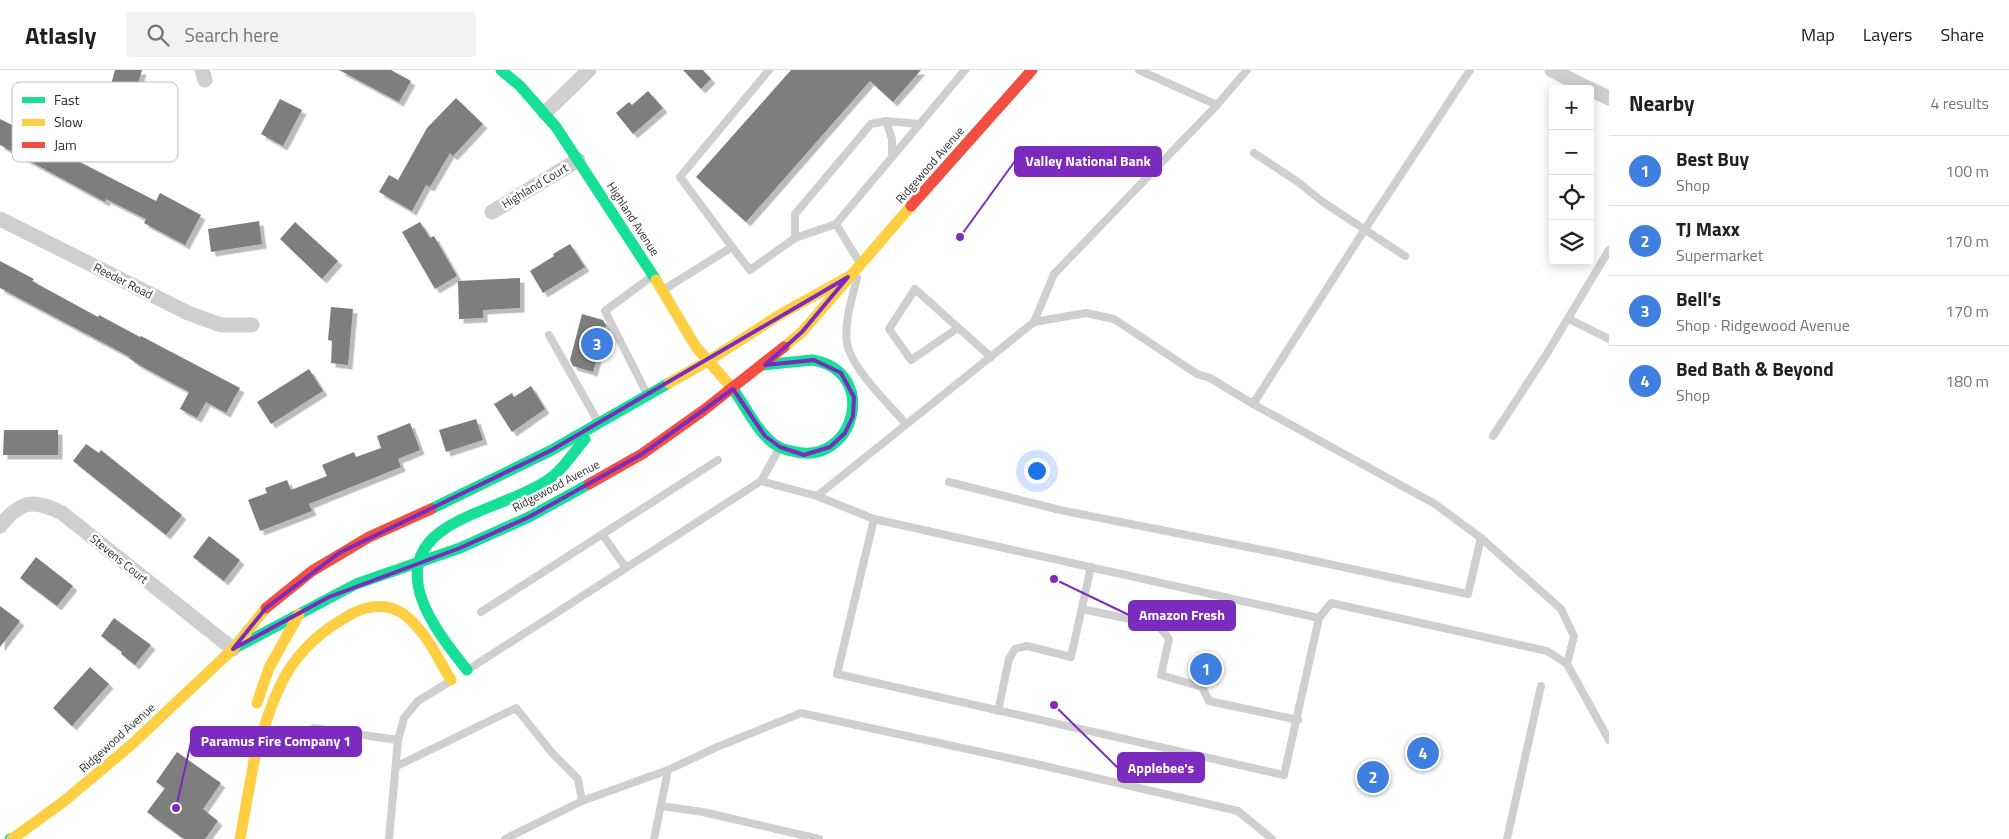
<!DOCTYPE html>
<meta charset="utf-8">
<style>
body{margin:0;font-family:"Titillium Web",sans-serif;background:#f2f2f2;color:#202124}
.controls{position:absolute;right:15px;top:15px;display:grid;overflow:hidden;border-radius:5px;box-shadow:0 2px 12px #0003}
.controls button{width:45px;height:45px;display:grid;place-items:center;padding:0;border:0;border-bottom:1px solid #e0e0e0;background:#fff;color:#202124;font:25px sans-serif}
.you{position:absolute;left:1036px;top:400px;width:18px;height:18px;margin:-12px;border:4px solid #fff;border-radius:50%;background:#1a73e8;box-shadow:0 0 0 8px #1a73e833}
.badge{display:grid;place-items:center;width:32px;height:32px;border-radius:50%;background:#767676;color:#fff;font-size:16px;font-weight:700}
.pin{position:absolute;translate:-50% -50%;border:2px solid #fff;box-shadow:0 1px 5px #0006}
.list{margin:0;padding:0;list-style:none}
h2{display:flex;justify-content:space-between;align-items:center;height:65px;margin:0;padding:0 20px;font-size:21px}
h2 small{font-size:16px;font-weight:400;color:#757577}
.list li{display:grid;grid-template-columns:32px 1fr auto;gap:15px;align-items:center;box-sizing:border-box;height:70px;padding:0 20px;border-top:1px solid #e0e0e0}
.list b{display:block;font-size:19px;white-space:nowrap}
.list p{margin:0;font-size:16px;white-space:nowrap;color:#757577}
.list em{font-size:16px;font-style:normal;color:#757577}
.icon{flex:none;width:28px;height:28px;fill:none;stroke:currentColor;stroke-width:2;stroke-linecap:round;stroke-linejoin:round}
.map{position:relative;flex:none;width:1609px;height:769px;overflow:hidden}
header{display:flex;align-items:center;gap:30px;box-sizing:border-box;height:70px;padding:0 25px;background:#fff;border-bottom:1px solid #e0e0e0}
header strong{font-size:24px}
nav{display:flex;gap:28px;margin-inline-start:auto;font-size:18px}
.search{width:350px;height:45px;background:#f2f2f2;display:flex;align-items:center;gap:12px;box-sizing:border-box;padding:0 18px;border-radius:5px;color:#757577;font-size:19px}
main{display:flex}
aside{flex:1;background:#fff}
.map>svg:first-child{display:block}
.building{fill:#7e7e7e;filter:url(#shadow)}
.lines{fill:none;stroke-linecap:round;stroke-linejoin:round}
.lane{stroke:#cfcfcf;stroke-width:8}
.street{stroke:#cfcfcf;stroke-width:15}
.fast{stroke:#16e098;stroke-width:11}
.slow{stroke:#ffcf43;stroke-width:11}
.jam{stroke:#f24e42;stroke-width:11}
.marked{fill:none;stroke:#7b2cbf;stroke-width:4;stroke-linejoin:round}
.labels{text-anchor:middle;stroke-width:5;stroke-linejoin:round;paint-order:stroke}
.street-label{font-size:12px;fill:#2d2d2d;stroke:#fff}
.key{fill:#fff;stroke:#c0c0c0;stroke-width:1}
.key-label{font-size:14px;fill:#2d2d2d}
.leader{fill:none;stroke:#7b2cbf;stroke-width:2}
.callout-dot{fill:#7b2cbf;stroke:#fff;stroke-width:2}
.callout{fill:#7b2cbf;stroke:#7b2cbf;stroke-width:2}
.callout-label{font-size:14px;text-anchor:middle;font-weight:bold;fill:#fff}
</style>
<header>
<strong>Atlasly</strong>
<div class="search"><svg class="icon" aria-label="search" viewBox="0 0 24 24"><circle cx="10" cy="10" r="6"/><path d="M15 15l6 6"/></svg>Search here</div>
<nav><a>Map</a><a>Layers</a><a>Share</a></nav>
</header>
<main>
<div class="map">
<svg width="1609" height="769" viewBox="0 0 1609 769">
<defs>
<filter id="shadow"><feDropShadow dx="4.5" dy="4.5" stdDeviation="0" flood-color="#0004"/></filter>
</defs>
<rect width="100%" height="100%" fill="#fff"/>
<g class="building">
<polygon points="115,0 142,0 132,36 107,29"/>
<polygon points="339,0 391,0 411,11 399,32"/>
<polygon points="683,0 703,0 711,9 701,19"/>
<polygon points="791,0 921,0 893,32 870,11 746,152 696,107"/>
<polygon points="648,21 663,38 633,64 616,43 629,32 632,35"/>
<polygon points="456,28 483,54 453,86 450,83 430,117 426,115 412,141 379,122 389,105 398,110 427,58"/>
<polygon points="280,29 302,40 283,76 261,64"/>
<polygon points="0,49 48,73 51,66 78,81 74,89 156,131 160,123 201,145 185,175 144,153 146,149 106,129 105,132 0,75"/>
<polygon points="259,151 262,174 211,182 208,159"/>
<polygon points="295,152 338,191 322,209 280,169"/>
<polygon points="420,152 430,168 434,166 457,206 435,219 402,162"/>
<polygon points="570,174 585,197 543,223 530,201 554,186 553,184"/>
<polygon points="0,191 34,209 32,211 98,247 99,245 140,267 141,266 240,318 226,343 206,332 197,348 180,339 189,322 141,296 129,288 130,287 0,218"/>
<polygon points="520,208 520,238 483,240 483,248 459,249 458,211"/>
<polygon points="331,237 353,239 348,295 331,293 332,271 328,270"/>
<polygon points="582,244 603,250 606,255 593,302 573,296 570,290"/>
<polygon points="309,299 323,321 271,354 257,332"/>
<polygon points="531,316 545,339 512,362 494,334 512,323 514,327"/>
<polygon points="476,349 483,370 446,382 439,360"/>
<polygon points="410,353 420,380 398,389 401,397 309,434 312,441 260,461 248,430 267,423 265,418 287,410 291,420 327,406 322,395 354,382 356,387 381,378 377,366"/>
<polygon points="4,360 58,360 58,385 3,385"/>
<polygon points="86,374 99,383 101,380 182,445 166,465 73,391"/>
<polygon points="209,466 240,490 224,511 193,487"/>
<polygon points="36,487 73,516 57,536 20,508"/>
<polygon points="0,536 20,551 0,577"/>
<polygon points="114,548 151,575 135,595 121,584 122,582 101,566"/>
<polygon points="90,597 109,614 72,656 53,638"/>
<polygon points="177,682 221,713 203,739 218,751 205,769 184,769 147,742 165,718 156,712"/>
</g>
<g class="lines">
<g class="lane">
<polyline points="1139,0 1217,35"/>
<polyline points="886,51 892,69 892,86"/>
<polyline points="1254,83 1298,112 1323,132 1405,186"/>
<polyline points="836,154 858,190"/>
<polyline points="795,168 795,144 871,54 886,51 920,54"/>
<polyline points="732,177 750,200 795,168 836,154 965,0"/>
<path d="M857 208C852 229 844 252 847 273 851 298 888 333 905 353"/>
<polyline points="663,220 732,177 680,107 769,0"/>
<polyline points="1569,249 1609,269"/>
<polyline points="1034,252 1086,243 1114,249 1197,304 1210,308 1253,334 1435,434 1481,468 1561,539 1574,566 1567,594"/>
<polyline points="958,258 911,290 889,259 915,219 991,287"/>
<polyline points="549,265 597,350"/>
<polyline points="646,322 605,241 651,207"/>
<polyline points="1253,334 1365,159 1470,0"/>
<polyline points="1493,366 1546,285 1609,180"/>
<polyline points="761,411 817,426 1034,252 1054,204 1217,35 1247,0"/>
<polyline points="949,412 1060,440 1273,482 1468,524 1481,468"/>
<polyline points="817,426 874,449 1319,548"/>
<polyline points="874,449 837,604 1284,705 1319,548 1331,533 1547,581 1567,594 1609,670"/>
<polyline points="602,464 626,498"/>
<polyline points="1082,539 1158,555 1169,569 1161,605 1202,617 1209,631 1298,650"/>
<polyline points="481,542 718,390"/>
<polyline points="469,599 761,411 779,379"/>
<polyline points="998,641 1009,589 1015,579 1027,576 1071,587 1091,497"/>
<polyline points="314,658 398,670"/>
<polyline points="397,696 516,638 553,684 578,709 582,731"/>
<polyline points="661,736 703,742 819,769"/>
<polyline points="389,769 398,670 404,648 418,631 449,612"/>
<polyline points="505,769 582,731 668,700 717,677 801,643 1036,694 1238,741 1272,769"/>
<polyline points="654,769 668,700"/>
<polyline points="1507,769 1541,616"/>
</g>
<g class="street">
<polyline points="202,0 205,10"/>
<polyline points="1552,0 1589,19"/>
<polyline points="1590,19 1609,28"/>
<polyline points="545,43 589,0"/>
<polyline points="492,142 578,90"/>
<polyline points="0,149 188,243 221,255 252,255"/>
<path d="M0 456C21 430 33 429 62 443L233 579"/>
</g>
<g class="fast">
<polyline points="501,0 520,16 556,57 656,210"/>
<path d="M733 319C746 337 756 360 774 374 780 378 786 380 792 381 854 399 881 301 812 290L762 295"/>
<polyline points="431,439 550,381 669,313"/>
<polyline points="239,576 356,514 460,478 529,447 589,414"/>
<path d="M467 600C435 560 385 497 446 458 477 438 515 431 546 411 562 401 573 383 585 369"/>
<polyline points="10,769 14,768"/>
</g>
<g class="slow">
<polyline points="656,210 696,277 733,319"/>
<polyline points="784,277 802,262 911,136"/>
<polyline points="669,313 708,291 781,244 848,207"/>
<polyline points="257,633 269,598 299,544"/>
<path d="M254 691C274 625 284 582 348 546 364 536 385 532 402 543 425 559 437 587 451 610"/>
<polyline points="12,769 63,732 131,675 233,579 266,538"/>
<polyline points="240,769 254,691 254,676"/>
</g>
<g class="jam">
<polyline points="911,136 1032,0"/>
<polyline points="589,414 642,384 704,340 784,277"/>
<polyline points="266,538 312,501 369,467 431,439"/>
</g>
</g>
<path class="marked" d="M848 207 802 262 765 295 814 290 841 303 854 327 853 346 845 363 830 377 804 385 780 377 765 366 733 319 642 384 529 447 460 478 329 527 233 579 266 538 339 483 550 381Z"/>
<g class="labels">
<g class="street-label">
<text transform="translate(930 95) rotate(-49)" y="4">Ridgewood Avenue</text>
<text transform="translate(535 116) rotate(-31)" y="4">Highland Court</text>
<text transform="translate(633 149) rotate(57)" y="4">Highland Avenue</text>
<text transform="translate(123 211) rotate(27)" y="4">Reeder Road</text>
<text transform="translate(556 416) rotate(-28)" y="4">Ridgewood Avenue</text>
<text transform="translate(119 489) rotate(39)" y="4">Stevens Court</text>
<text transform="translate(117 668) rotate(-42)" y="4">Ridgewood Avenue</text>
</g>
</g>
<rect x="12" y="12" width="166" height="80" rx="8" class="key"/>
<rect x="22" y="27" width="23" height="6" fill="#16e098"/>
<rect x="22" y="49" width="23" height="7" fill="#ffcf43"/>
<rect x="22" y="72" width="23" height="6" fill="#f24e42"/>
<g class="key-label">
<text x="54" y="35">Fast</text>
<text x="54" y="57">Slow</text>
<text x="54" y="80">Jam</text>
</g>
<path class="leader" d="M960 167L1015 91M1054 509L1129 545M176 738L191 672M1054 635L1118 698"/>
<g class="callout-dot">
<circle cx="960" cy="167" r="5"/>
<circle cx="1054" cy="509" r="5"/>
<circle cx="176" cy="738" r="5"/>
<circle cx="1054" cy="635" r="5"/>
</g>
<g class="callout">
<rect x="1015" y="77" width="146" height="29" rx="5"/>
<rect x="1129" y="531" width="106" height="29" rx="5"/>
<rect x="191" y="657" width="170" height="29" rx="5"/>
<rect x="1118" y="683" width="86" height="29" rx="5"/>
</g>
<g class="callout-label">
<text x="1088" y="96">Valley National Bank</text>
<text x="1182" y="550">Amazon Fresh</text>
<text x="276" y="676">Paramus Fire Company 1</text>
<text x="1161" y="703">Applebee's</text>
</g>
</svg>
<div class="controls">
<button>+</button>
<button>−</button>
<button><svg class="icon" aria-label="locate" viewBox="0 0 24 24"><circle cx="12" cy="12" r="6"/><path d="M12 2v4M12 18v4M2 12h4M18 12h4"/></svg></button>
<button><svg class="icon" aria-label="layers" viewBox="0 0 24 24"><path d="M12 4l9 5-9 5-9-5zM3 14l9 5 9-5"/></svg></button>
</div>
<div class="you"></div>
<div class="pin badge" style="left:1206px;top:599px;background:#3f7fe0">1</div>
<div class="pin badge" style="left:1373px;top:707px;background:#3f7fe0">2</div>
<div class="pin badge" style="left:597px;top:274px;background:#3f7fe0">3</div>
<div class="pin badge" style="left:1423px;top:683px;background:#3f7fe0">4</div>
</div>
<aside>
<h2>Nearby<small>4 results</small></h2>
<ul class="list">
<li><span class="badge" style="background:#3f7fe0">1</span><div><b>Best Buy</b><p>Shop</p></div><em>100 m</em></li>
<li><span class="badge" style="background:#3f7fe0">2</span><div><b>TJ Maxx</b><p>Supermarket</p></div><em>170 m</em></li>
<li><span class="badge" style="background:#3f7fe0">3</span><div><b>Bell's</b><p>Shop · Ridgewood Avenue</p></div><em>170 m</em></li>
<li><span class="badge" style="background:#3f7fe0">4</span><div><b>Bed Bath &amp; Beyond</b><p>Shop</p></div><em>180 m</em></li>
</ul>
</aside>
</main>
